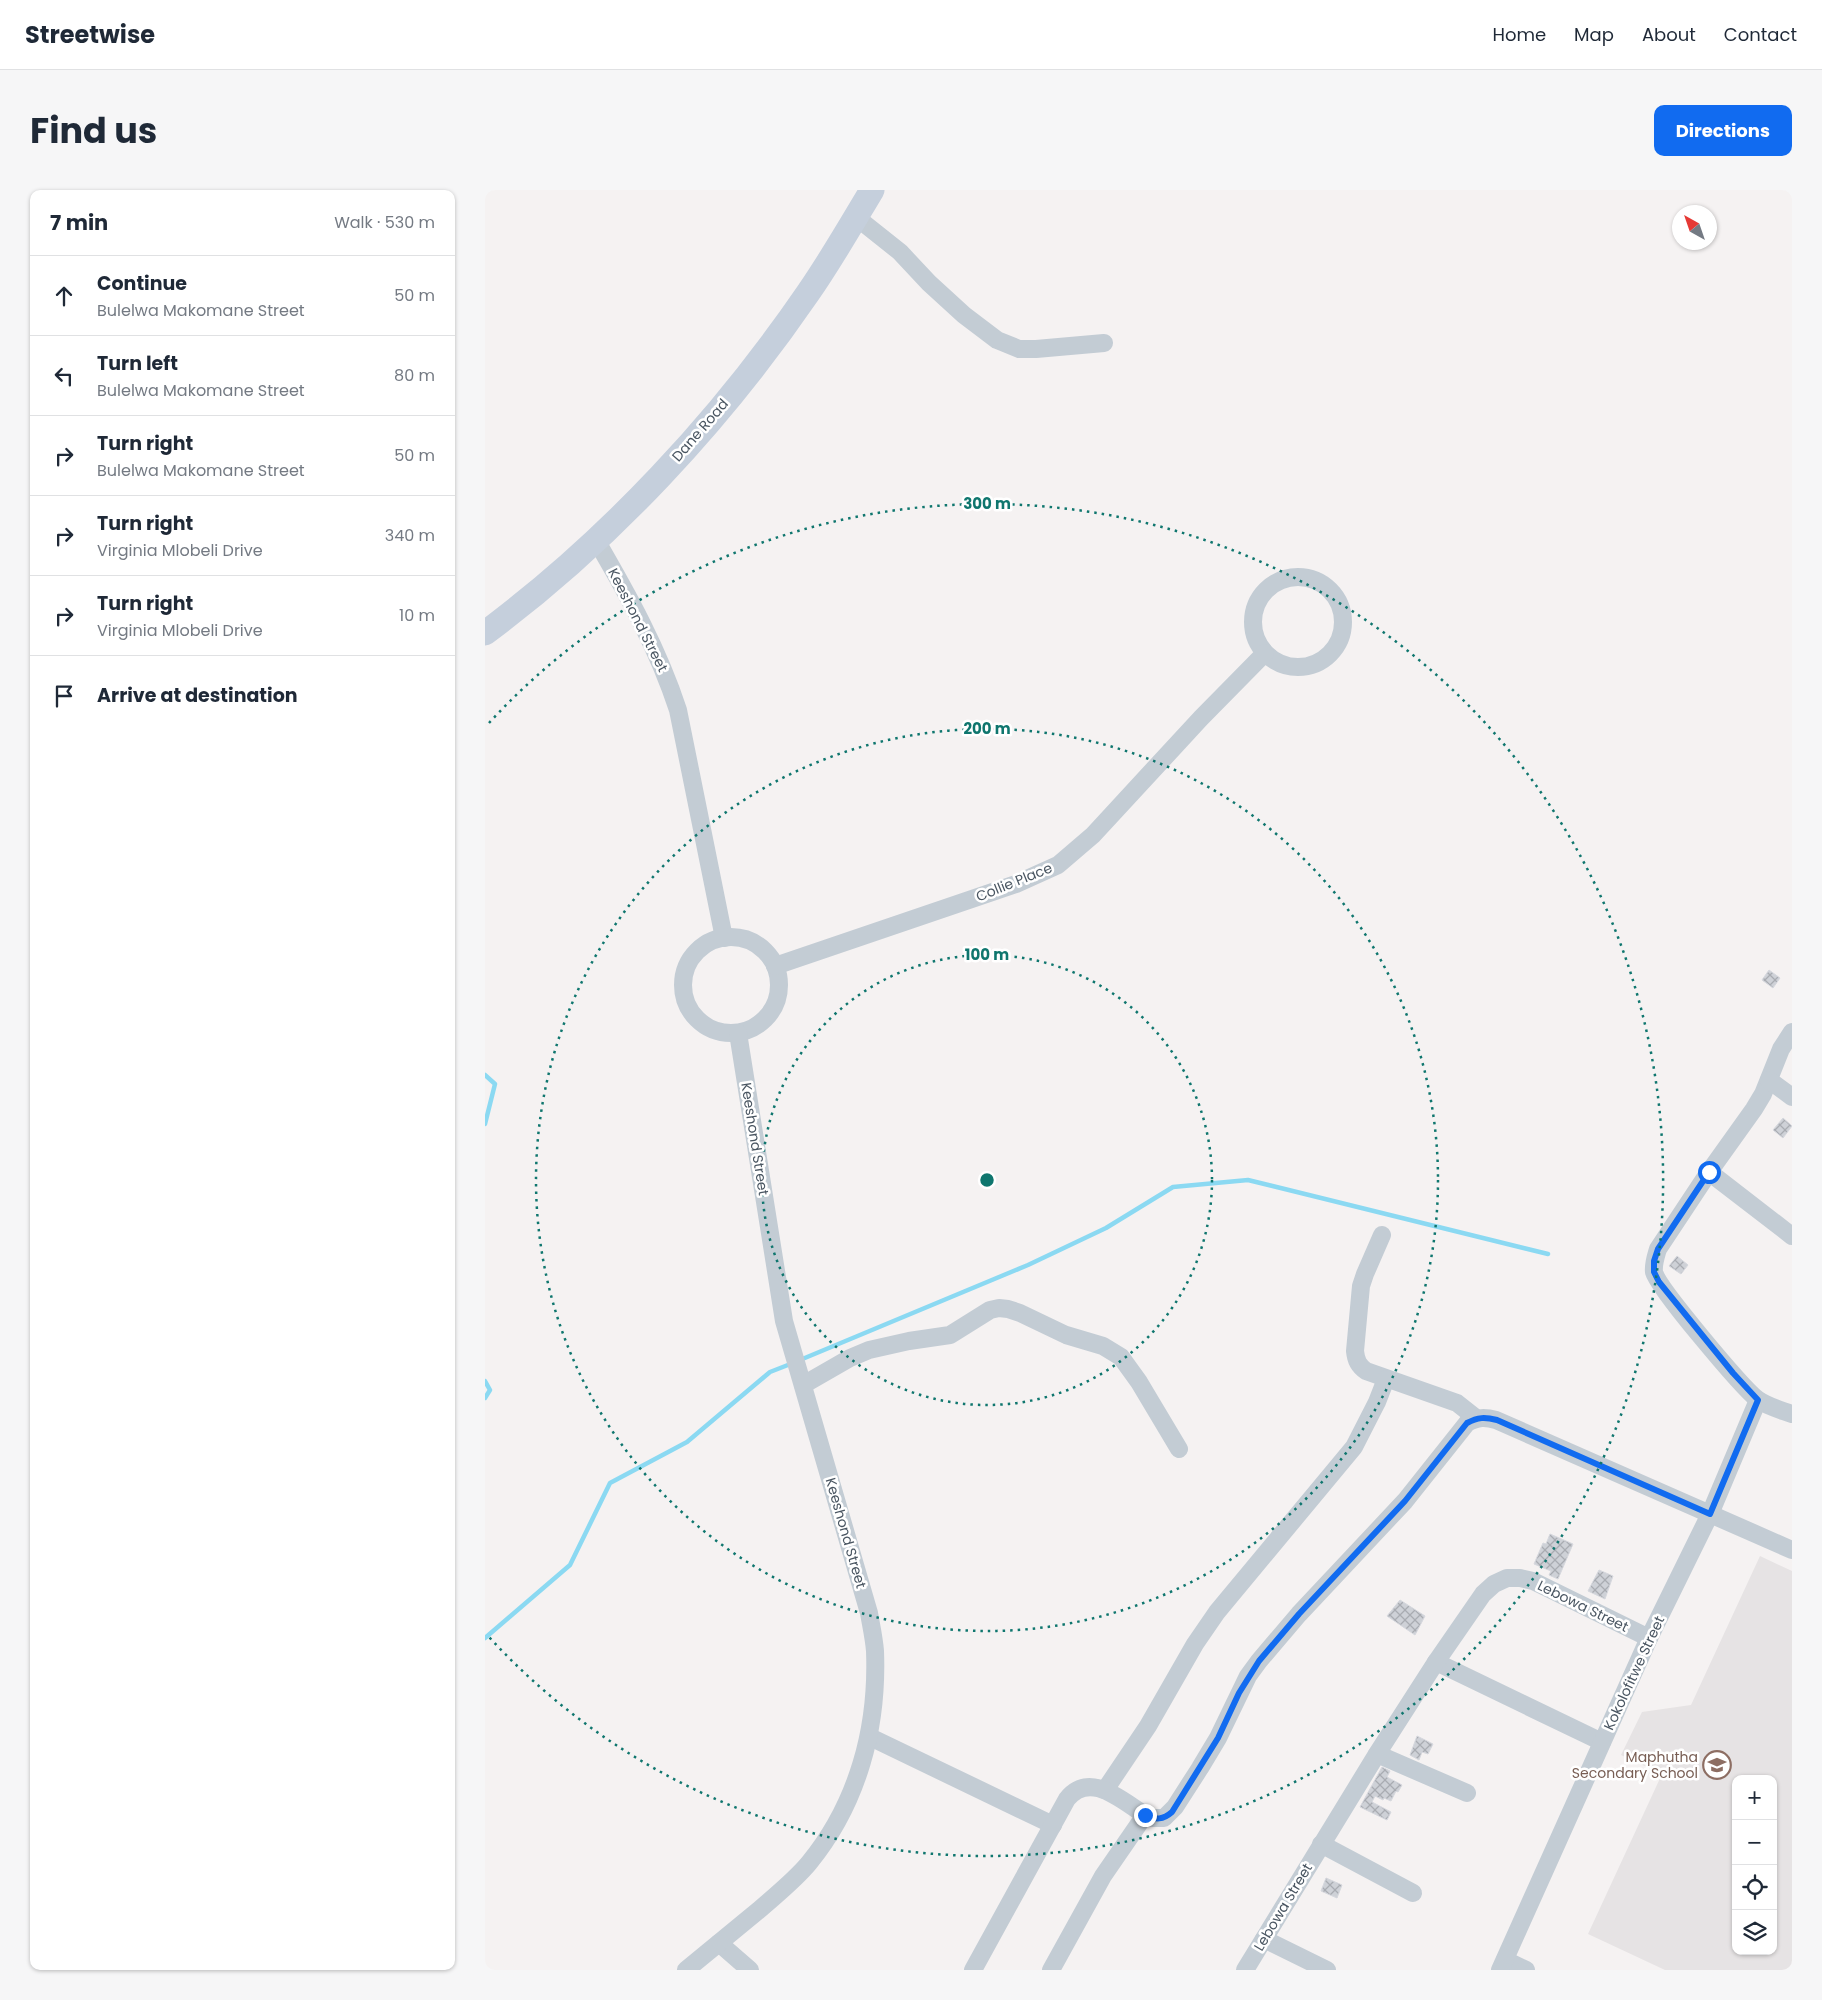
<!DOCTYPE html>
<meta charset="utf-8">
<style>
body{margin:0;font-family:Poppins,sans-serif;background:#f6f6f7;color:#1f2937}
.controls{position:absolute;right:15px;bottom:15px;display:grid;overflow:hidden;border-radius:10px;box-shadow:0 1px 4px #0004}
.controls button{width:45px;height:45px;display:grid;place-items:center;padding:0;border:0;border-bottom:1px solid #e0e1e3;background:#fff;color:#1f2937;font:25px sans-serif}
.compass{position:absolute;left:1187px;top:15px;width:45px;height:45px;border-radius:50%;background:#fff;box-shadow:0 1px 4px #0004;rotate:320deg}
.stop{position:absolute;width:15px;height:15px;margin:-11px;border:4px solid #116bf0;border-radius:50%;background:#fff}
.stop.end{background:#116bf0;border-color:#fff;box-shadow:0 1px 5px #0008}
.list{margin:0;padding:0;list-style:none}
h2{display:flex;justify-content:space-between;align-items:center;height:65px;margin:0;padding:0 20px;font-size:21px}
h2 small{font-size:16px;font-weight:400;color:#747a83}
.list li{display:grid;grid-template-columns:32px 1fr auto;gap:15px;align-items:center;box-sizing:border-box;height:80px;padding:0 20px;border-top:1px solid #e0e1e3}
.list b{display:block;font-size:19px;white-space:nowrap}
.list p{margin:0;font-size:16px;white-space:nowrap;color:#747a83}
.list em{font-size:16px;font-style:normal;color:#747a83}
.icon{flex:none;width:28px;height:28px;fill:none;stroke:currentColor;stroke-width:2;stroke-linecap:round;stroke-linejoin:round}
.map{position:relative;flex:none;width:1307px;height:1780px;overflow:hidden;border-radius:10px}
header{display:flex;align-items:center;gap:30px;box-sizing:border-box;height:70px;padding:0 25px;background:#fff;border-bottom:1px solid #e0e1e3}
header strong{font-size:24px}
nav{display:flex;gap:28px;margin-inline-start:auto;font-size:18px}
.intro{display:flex;align-items:center;justify-content:space-between;box-sizing:border-box;height:120px;padding:0 30px}
h1{margin:0;font-size:35px}
.button{padding:12px 22px;border-radius:10px;background:#116bf0;color:#fff;font-size:18px;font-weight:700}
main{display:flex;gap:30px;padding:0 30px}
aside{flex:1;background:#fff;border-radius:10px;box-shadow:0 1px 4px #0004}
.map>svg:first-child{display:block}
.education{fill:#e6e3e4;fill-rule:evenodd}
.lines{fill:none;stroke-linecap:round;stroke-linejoin:round}
.stream{stroke:#8bd9f2;stroke-width:4.5}
.building{fill:url(#building-cross-hatch);stroke:#d6d8de}
.street{stroke:#c3ccd4;stroke-width:18}
.secondary{stroke:#c5cfdc;stroke-width:25}
.route{stroke:#116bf0;stroke-width:6}
.ring{fill:none;stroke:#0f766e;stroke-width:2.5;stroke-dasharray:2.5 5}
.labels{text-anchor:middle;stroke-width:5;stroke-linejoin:round;paint-order:stroke}
.street-label{font-size:14px;fill:#495561;stroke:#fff}
.education-label{font-size:14px;fill:#785e54;stroke:#fff;text-anchor:end}
.centre{fill:#0f766e;stroke:#fff;stroke-width:2.5}
.ring-label{font-size:15px;text-anchor:middle;font-weight:bold;fill:#0f766e;stroke:#fff;stroke-width:5;stroke-linejoin:round;paint-order:stroke}
</style>
<header>
<strong>Streetwise</strong>
<nav><a>Home</a><a>Map</a><a>About</a><a>Contact</a></nav>
</header>
<div class="intro"><h1>Find us</h1><a class="button">Directions</a></div>
<main>
<aside>
<h2>7 min<small>Walk · 530 m</small></h2>
<ul class="list">
<li><svg class="icon" aria-label="ahead" viewBox="0 0 24 24"><path d="M12 20V5M6 11l6-6 6 6"/></svg><div><b>Continue</b><p>Bulelwa Makomane Street</p></div><em>50 m</em></li>
<li><svg class="icon" aria-label="left" viewBox="0 0 24 24"><path d="M17 20v-9H6M10 6l-5 5 5 5"/></svg><div><b>Turn left</b><p>Bulelwa Makomane Street</p></div><em>80 m</em></li>
<li><svg class="icon" aria-label="right" viewBox="0 0 24 24"><path d="M7 20v-9h11M14 6l5 5-5 5"/></svg><div><b>Turn right</b><p>Bulelwa Makomane Street</p></div><em>50 m</em></li>
<li><svg class="icon" aria-label="right" viewBox="0 0 24 24"><path d="M7 20v-9h11M14 6l5 5-5 5"/></svg><div><b>Turn right</b><p>Virginia Mlobeli Drive</p></div><em>340 m</em></li>
<li><svg class="icon" aria-label="right" viewBox="0 0 24 24"><path d="M7 20v-9h11M14 6l5 5-5 5"/></svg><div><b>Turn right</b><p>Virginia Mlobeli Drive</p></div><em>10 m</em></li>
<li><svg class="icon" aria-label="arrive" viewBox="0 0 24 24"><path d="M6 21V4h12l-3 4 3 4H6"/></svg><div><b>Arrive at destination</b></div></li>
</ul>
</aside>
<div class="map">
<svg width="1307" height="1780" viewBox="0 0 1307 1780">
<defs>
<pattern id="building-cross-hatch" width="8" height="8" patternUnits="userSpaceOnUse" patternTransform="scale(1.25)"><rect width="8" height="8" fill="#ced1d7"/><path d="M0 0l8 8M0 8l8-8" fill="none" stroke="#a9acb2"/></pattern>
</defs>
<rect width="100%" height="100%" fill="#f5f2f2"/>
<path class="education" d="M1275 1366 1307 1381V1780H1180L1103 1744 1177 1584 1136 1565 1157 1522 1206 1515ZM1251 1589H1288V1761H1251Z"/>
<g class="lines">
<g class="stream">
<polyline points="0,885 10,894 0,934"/>
<polyline points="315,1170 543,1075 621,1038 688,997 763,990 1063,1064"/>
<polyline points="0,1191 5,1200 0,1208"/>
<polyline points="0,1448 85,1375 125,1293 202,1252 285,1182 308,1173"/>
</g>
</g>
<g class="building">
<polygon points="1284,780 1295,788 1288,798 1277,790"/>
<polygon points="1298,928 1307,936 1298,948 1288,940"/>
<polygon points="1192,1066 1203,1075 1196,1084 1184,1076"/>
<polygon points="1065,1344 1088,1354 1073,1389 1064,1385 1066,1381 1049,1374 1058,1353 1061,1354"/>
<polygon points="1114,1380 1128,1386 1120,1409 1103,1401"/>
<polygon points="915,1410 940,1426 930,1445 902,1426"/>
<polygon points="932,1546 948,1554 943,1564 937,1562 934,1570 925,1565"/>
<polygon points="897,1577 905,1581 902,1587 917,1595 913,1602 911,1601 906,1611 899,1608 898,1610 890,1606 887,1612 906,1622 902,1630 875,1617"/>
<polygon points="841,1688 857,1695 852,1708 836,1701"/>
</g>
<g class="lines">
<g class="street">
<polyline points="371,27 415,62 444,93 479,125 512,150 534,159 551,159 619,153"/>
<path d="M111 350C143 405 173 459 193 520L239 748"/>
<circle cx="813" cy="432" r="45"/>
<circle cx="246" cy="795" r="48"/>
<polyline points="290,776 531,694 573,675 608,645 716,528 780,463"/>
<path d="M1307 842 1296 859 1278 904 1269 919 1224 982 1173 1059C1171 1066 1168 1074 1169 1082 1173 1098 1256 1196 1272 1209 1281 1216 1296 1220 1307 1224"/>
<polyline points="1284,890 1307,907"/>
<polyline points="1224,982 1307,1046"/>
<path d="M897 1045 880 1084 876 1096 870 1161C871 1171 874 1176 881 1181L972 1213 991 1228"/>
<polyline points="318,1195 365,1168 384,1160 424,1151 465,1145 505,1120 514,1118 523,1119 535,1123 581,1145 618,1156 636,1167 654,1192 694,1259"/>
<polyline points="951,1472 1117,1552"/>
<polyline points="385,1547 568,1635"/>
<polyline points="892,1564 982,1603"/>
<polyline points="620,1600 663,1536 710,1454 732,1422 869,1257 892,1212 901,1189"/>
<polyline points="836,1654 928,1703"/>
<polyline points="779,1749 842,1780"/>
<polyline points="234,1753 265,1780"/>
<polyline points="1020,1770 1041,1780"/>
<path d="M201 1780C225 1760 250 1740 274 1720 291 1705 310 1690 324 1673 373 1613 393 1538 390 1461 389 1448 386 1435 384 1423L299 1131 253 843"/>
<path d="M488 1780 582 1609C605 1580 637 1611 660 1625"/>
<path d="M566 1780 618 1686 660 1625 667 1628H679L690 1617 715 1578 733 1548 763 1486 774 1471 814 1424 920 1311 982 1233C993 1227 1000 1227 1011 1230L1307 1360"/>
<polyline points="760,1780 892,1564 951,1472 998,1404 1009,1394 1022,1388 1035,1388 1048,1391 1164,1448"/>
<polyline points="1015,1780 1164,1448 1225,1324 1273,1210"/>
</g>
<path class="secondary" d="M0 443C124 351 236 230 323 103 346 70 366 35 387 0"/>
</g>
<g class="lines">
<path class="route" d="M660 1625C671 1630 678 1630 687 1622L733 1548 754 1503 774 1471 814 1424 920 1311 982 1233C993 1227 1000 1227 1012 1230L1225 1324 1273 1210 1248 1183 1174 1092 1169 1082V1071L1173 1059 1224 982"/>
</g>
<g class="ring">
<circle cx="502" cy="990" r="225"/>
<circle cx="502" cy="990" r="451"/>
<path d="M4 533A676 676 0 1 1 4 1447"/>
</g>
<defs>
<symbol id="school-ring" viewBox="-11 -11 22 22"><circle r="9.5" fill="#fff" stroke="#8d6e63" stroke-width="1.5"/><path d="M0-5L7-2L0 1L-7-2ZM-4 1L0 2.5L4 1V4Q0 6-4 4Z" fill="#8d6e63"/></symbol>
</defs>
<g fill-rule="evenodd">
<use href="#school-ring" x="1216" y="1559" width="32" height="32"/>
</g>
<g class="labels">
<g class="street-label">
<text transform="translate(215 240) rotate(-49)" y="5">Dane Road</text>
<text transform="translate(153 430) rotate(63)" y="5">Keeshond Street</text>
<text transform="translate(529 692) rotate(-22)" y="5">Collie Place</text>
<text transform="translate(270 949) rotate(81)" y="5">Keeshond Street</text>
<text transform="translate(361 1343) rotate(74)" y="5">Keeshond Street</text>
<text transform="translate(1098 1416) rotate(26)" y="5">Lebowa Street</text>
<text transform="translate(1149 1483) rotate(-65)" y="5">Kokolofitwe Street</text>
<text transform="translate(798 1717) rotate(-59)" y="5">Lebowa Street</text>
</g>
<g class="education-label">
<text x="1213" y="1572">Maphutha<tspan x="1213" dy="16">Secondary School</tspan></text>
</g>
</g>
<circle cx="502" cy="990" r="8" class="centre"/>
<g class="ring-label">
<text x="502" y="319">300 m</text>
<text x="502" y="544">200 m</text>
<text x="502" y="770">100 m</text>
</g>
</svg>
<div class="controls">
<button>+</button>
<button>−</button>
<button><svg class="icon" aria-label="locate" viewBox="0 0 24 24"><circle cx="12" cy="12" r="6"/><path d="M12 2v4M12 18v4M2 12h4M18 12h4"/></svg></button>
<button><svg class="icon" aria-label="layers" viewBox="0 0 24 24"><path d="M12 4l9 5-9 5-9-5zM3 14l9 5 9-5"/></svg></button>
</div>
<svg class="compass" viewBox="-18 -18 36 36"><path d="M0-13l5 13h-10z" fill="#e53935"/><path d="M0 13l5-13h-10z" fill="#747a83"/></svg>
<div class="stop" style="left:1224px;top:982px"></div>
<div class="stop end" style="left:660px;top:1625px"></div>
</div>
</main>
